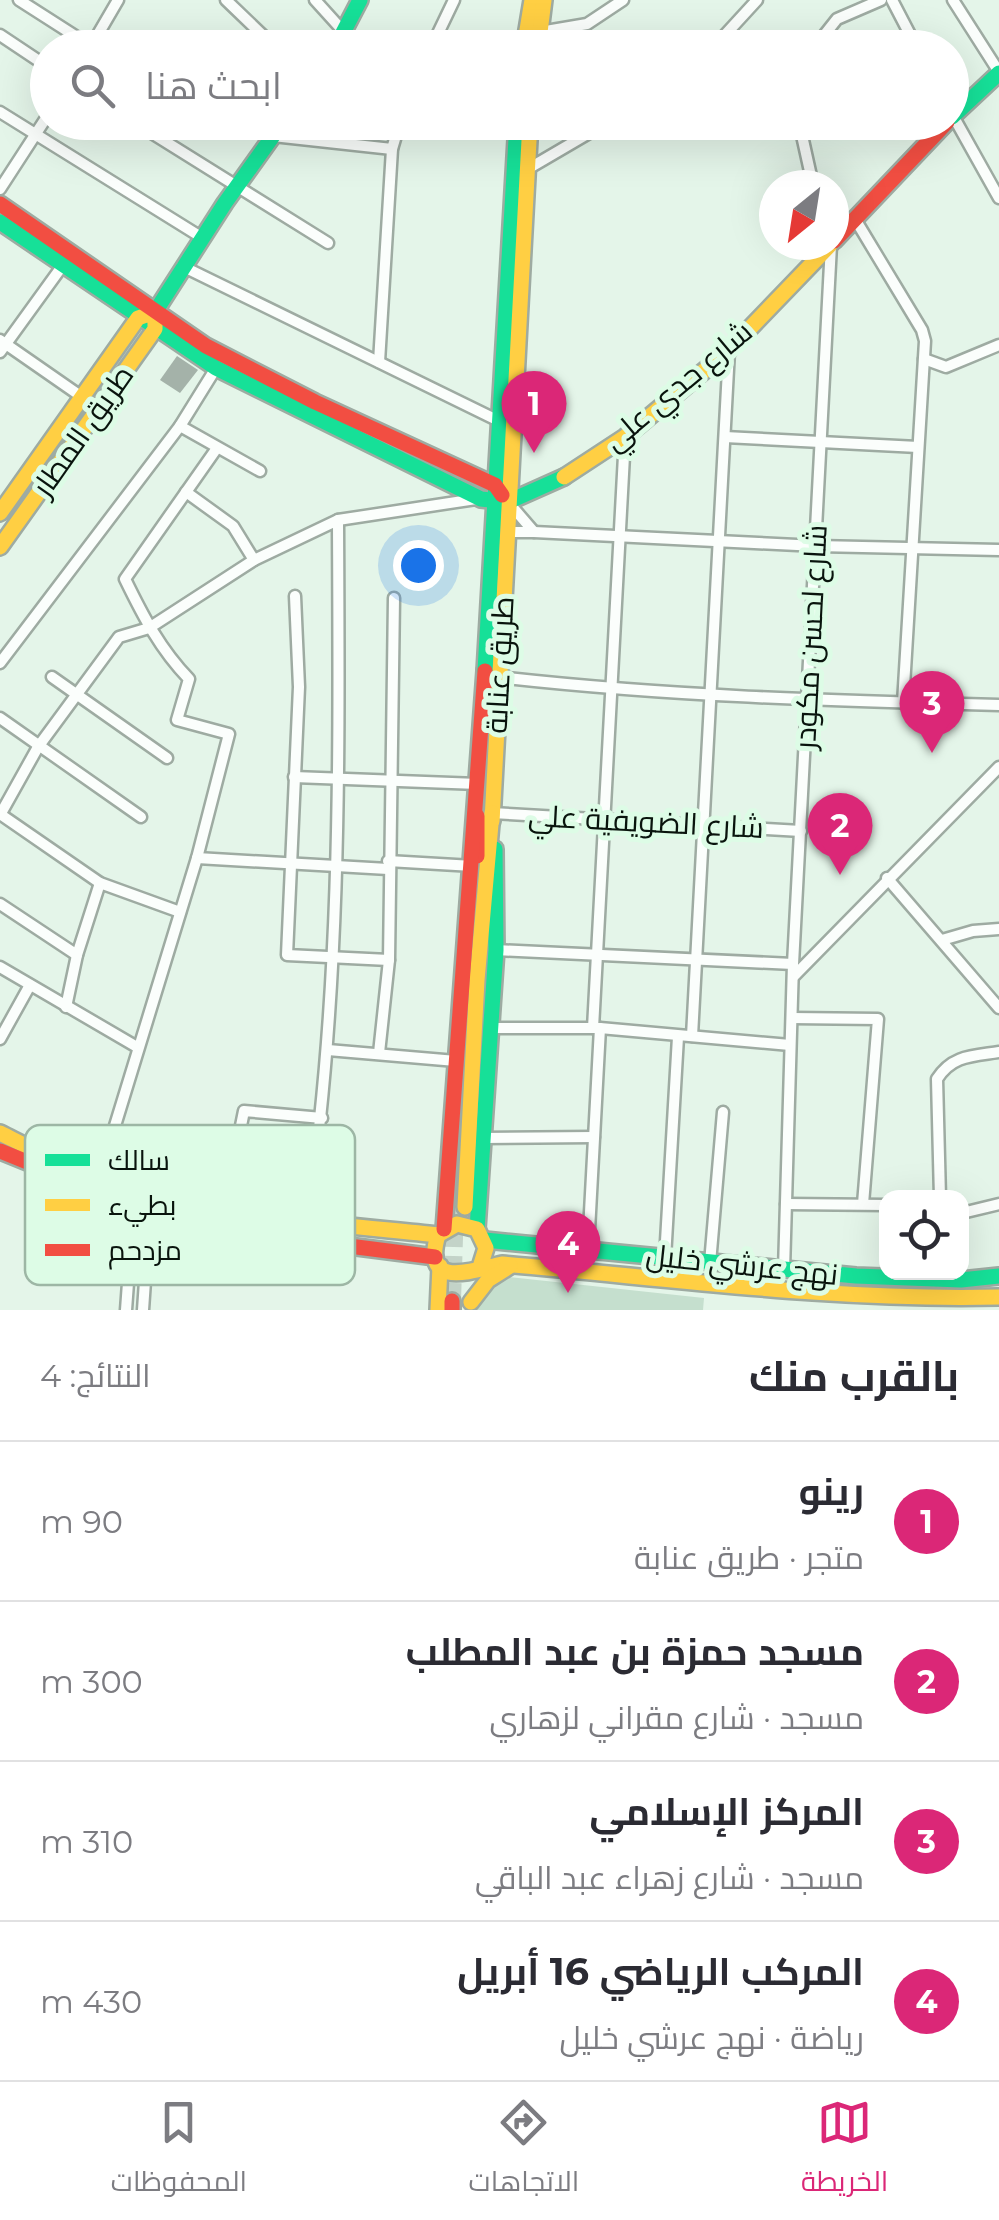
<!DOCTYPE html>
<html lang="ar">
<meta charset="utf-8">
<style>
body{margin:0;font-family:Montserrat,Cairo,sans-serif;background:#f2f2f3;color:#2b2b33;direction:rtl}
.controls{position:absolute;right:30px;bottom:30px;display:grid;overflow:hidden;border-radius:20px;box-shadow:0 10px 40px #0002}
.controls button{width:90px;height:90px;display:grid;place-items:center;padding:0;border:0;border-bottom:2px solid #e1e1e2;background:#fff;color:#2b2b33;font:50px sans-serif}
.compass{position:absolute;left:759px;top:170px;width:90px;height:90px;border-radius:50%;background:#fff;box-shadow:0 10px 40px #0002;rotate:210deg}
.you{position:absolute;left:418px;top:565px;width:35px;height:35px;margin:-25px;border:8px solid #fff;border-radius:50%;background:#1a73e8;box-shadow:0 0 0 15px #1a73e833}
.badge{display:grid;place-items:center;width:65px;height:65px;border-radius:50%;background:#db2777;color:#fff;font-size:32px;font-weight:700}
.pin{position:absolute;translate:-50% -82px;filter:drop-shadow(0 2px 5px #0008)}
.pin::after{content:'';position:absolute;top:52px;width:35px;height:30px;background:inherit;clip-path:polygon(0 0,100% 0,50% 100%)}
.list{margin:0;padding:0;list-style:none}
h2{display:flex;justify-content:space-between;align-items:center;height:130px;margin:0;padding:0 40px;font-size:42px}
h2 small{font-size:32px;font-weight:400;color:#7c7c81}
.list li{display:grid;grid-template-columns:65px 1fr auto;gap:30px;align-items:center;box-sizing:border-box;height:160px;padding:0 40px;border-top:2px solid #e1e1e2}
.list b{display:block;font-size:38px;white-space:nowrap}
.list p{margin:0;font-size:32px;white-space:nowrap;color:#7c7c81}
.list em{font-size:32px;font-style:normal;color:#7c7c81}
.icon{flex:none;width:55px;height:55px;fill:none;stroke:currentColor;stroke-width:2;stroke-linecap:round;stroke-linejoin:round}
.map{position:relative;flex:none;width:999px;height:1310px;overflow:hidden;direction:ltr}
.search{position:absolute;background:#fff;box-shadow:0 10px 40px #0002;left:30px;right:30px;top:30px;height:110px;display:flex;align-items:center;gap:25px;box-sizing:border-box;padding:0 35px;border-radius:55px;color:#7c7c81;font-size:38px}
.sheet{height:770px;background:#fff}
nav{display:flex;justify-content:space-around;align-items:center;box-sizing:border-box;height:140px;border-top:2px solid #e1e1e2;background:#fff;font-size:28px;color:#7c7c81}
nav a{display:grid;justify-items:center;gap:5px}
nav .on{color:#db2777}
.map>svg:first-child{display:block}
.green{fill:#c5dfce}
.building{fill:#a4b2a9}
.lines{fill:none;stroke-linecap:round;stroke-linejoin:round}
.highway-tunnel{stroke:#c3d3c8;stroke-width:18;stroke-dasharray:18 9;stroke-linecap:butt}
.street-casing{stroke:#9eaba2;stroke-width:15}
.fast-casing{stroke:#9eaba2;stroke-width:20}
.slow-casing{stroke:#9eaba2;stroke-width:20}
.jam-casing{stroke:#9eaba2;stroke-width:20}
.street{stroke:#fbfefc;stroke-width:10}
.fast{stroke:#16e098;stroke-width:15}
.slow{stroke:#ffcf43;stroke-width:15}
.jam{stroke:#f24e42;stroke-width:15}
.labels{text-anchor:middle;stroke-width:10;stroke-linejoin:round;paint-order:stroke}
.street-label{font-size:30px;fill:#09140d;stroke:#ddfce6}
.key{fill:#ddfce6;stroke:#9db6a5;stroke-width:2.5}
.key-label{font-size:28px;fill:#09140d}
</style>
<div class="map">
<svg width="999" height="1310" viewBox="0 0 999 1310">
<rect width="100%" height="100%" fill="#e4f5e9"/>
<polygon class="green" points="509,1277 704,1298 703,1310 476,1310 486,1287"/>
<polygon class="building" points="177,356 198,370 180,393 160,380"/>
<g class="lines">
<polyline class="highway-tunnel" points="452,1301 455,1206"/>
<defs>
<g id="street">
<polyline points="19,0 94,48"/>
<polyline points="226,0 276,48"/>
<polyline points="315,0 344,32"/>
<polyline points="892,0 917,48"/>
<polyline points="953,0 999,72"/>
<polyline points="540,32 587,24 623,0"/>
<polyline points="0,35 48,67"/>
<polyline points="90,48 118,0"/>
<polyline points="431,48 454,0"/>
<polyline points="713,48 757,0"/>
<polyline points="814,48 837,19 881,0"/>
<polyline points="0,112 201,237"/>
<polyline points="952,114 999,198"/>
<polyline points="134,122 328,243"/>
<polyline points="245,122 273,136 392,149"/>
<polyline points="799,122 813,185"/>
<polyline points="526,170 608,122"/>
<polyline points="0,189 48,115"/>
<polyline points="855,219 922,330 925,341 903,703"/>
<polyline points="182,266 499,421"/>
<polyline points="0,340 82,397"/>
<polyline points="0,352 63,265"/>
<polyline points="924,359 946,367 999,345"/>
<polyline points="379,362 392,149 400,122"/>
<polyline points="180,426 260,471"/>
<polyline points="725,437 918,447"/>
<polyline points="186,492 233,526 254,560"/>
<polyline points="508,532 534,532 509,503"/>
<polyline points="534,532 817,546 999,550"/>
<polyline points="295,596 299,687 287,955 389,960"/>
<polyline points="0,663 180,426 216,368"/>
<polyline points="52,677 167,758"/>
<path d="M498 677C665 696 831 701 999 705"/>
<polyline points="0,718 141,817"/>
<polyline points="294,777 478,784"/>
<polyline points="492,813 801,831"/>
<polyline points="0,814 100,883 180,912"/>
<polyline points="0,815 38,747 119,637 149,628 254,560 338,520 476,499"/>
<polyline points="197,858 388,869"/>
<polyline points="388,861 473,866"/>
<polyline points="887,878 999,1008"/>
<polyline points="0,904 77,955"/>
<polyline points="942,940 973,931 999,929"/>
<polyline points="496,950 793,964"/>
<polyline points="0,967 137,1047"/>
<polyline points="794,976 999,767"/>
<polyline points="66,1007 77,955 100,883"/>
<polyline points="792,1018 878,1019 863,1204"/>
<polyline points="491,1028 600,1028 790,1045"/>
<polyline points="593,1028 625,437"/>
<polyline points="692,1036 729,351"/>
<polyline points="0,1039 30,985"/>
<polyline points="328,1050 456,1061"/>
<polyline points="379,1053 389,960 394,598"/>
<polyline points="482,1138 594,1137"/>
<path d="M99 1178 197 858 229 734 177 720 189 679C160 649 143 616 125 579L217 448"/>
<path d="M940 1198 937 1079C952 1055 973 1056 999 1052"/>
<polyline points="786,1204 886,1205"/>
<polyline points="224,1209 244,1111 322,1118"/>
<polyline points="962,1213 999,1204"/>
<path d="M307 1221C342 989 339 754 338 520"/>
<polyline points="588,1249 600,1028"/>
<polyline points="665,1258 678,1037"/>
<polyline points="710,1263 723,1112"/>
<polyline points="784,1270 793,964 831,245"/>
<polyline points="126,1310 134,1201"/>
<polyline points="143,1310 150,1209"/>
</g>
<g id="fast">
<polyline points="335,48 360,0"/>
<polyline points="952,117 999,73"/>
<polyline points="0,222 216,368 481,499 508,502 564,477"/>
<polyline points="155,312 225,203 283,122"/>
<polyline points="485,671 517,122"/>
<polyline points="477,1229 496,950 495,849"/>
<polyline points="485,1240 856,1276 961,1280 999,1276"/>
</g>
<g id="slow">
<polyline points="524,48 532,0"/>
<polyline points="538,48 544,0"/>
<polyline points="564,477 625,437 729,350 830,245"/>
<polyline points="0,513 138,318 155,312 155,329 0,547"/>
<polyline points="492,821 530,122"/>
<path d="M0 1133C32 1149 64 1166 98 1178 207 1216 324 1223 438 1235"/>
<polyline points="465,1207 477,980 492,813"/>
<path d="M480 1267 486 1248 477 1229 457 1224 438 1235C421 1291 474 1270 502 1264 668 1278 832 1301 999 1297"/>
<polyline points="471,1302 488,1280 510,1266"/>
<polyline points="438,1310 440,1266"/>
</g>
<g id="jam">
<polyline points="0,204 206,346 315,402 495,485 502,495"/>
<polyline points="834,241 947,122"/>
<polyline points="477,816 477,856"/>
<polyline points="0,1151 133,1205 239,1232 435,1257"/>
<polyline points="444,1229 485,671"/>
<polyline points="452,1301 452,1310"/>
</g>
</defs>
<use href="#street" class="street-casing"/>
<use href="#fast" class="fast-casing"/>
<use href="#slow" class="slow-casing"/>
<use href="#jam" class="jam-casing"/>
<use href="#street" class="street"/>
<use href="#fast" class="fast"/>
<use href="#slow" class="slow"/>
<use href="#jam" class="jam"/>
</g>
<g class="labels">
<g class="street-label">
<text transform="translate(678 386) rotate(-40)" y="10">شارع جدي علي</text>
<text transform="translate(83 431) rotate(-55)" y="10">طريق المطار</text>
<text transform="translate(811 637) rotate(-87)" y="10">شارع لحسن مكودر</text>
<text transform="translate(500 665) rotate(-87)" y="10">طريق عنابة</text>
<text transform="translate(646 822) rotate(3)" y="10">شارع الضويفية علي</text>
<text transform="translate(742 1265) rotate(6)" y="10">نهج عرشي خليل</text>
</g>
</g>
<rect x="25" y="1125" width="330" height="160" rx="15" class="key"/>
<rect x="45" y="1154" width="45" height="12" fill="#16e098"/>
<rect x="45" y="1199" width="45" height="12" fill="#ffcf43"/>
<rect x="45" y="1244" width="45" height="12" fill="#f24e42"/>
<g class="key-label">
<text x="108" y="1170">سالك</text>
<text x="108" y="1215">بطيء</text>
<text x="108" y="1260">مزدحم</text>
</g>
</svg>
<div class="controls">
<button><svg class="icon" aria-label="locate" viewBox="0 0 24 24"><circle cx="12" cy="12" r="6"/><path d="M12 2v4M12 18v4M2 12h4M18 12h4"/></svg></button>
</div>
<svg class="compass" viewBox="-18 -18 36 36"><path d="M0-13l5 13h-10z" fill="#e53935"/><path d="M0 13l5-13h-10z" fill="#7c7c81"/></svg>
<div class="you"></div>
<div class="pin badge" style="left:534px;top:453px">1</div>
<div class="pin badge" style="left:840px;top:875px">2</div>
<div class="pin badge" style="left:932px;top:753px">3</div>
<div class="pin badge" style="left:568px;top:1293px">4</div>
<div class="search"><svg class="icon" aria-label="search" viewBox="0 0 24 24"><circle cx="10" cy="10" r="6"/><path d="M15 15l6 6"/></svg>ابحث هنا</div>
</div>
<section class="sheet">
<h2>بالقرب منك<small>النتائج: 4</small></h2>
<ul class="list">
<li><span class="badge">1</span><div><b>رينو</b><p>متجر · طريق عنابة</p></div><em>90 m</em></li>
<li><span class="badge">2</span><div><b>مسجد حمزة بن عبد المطلب</b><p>مسجد · شارع مقراني لزهاري</p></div><em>300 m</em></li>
<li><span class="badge">3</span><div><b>المركز الإسلامي</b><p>مسجد · شارع زهراء عبد الباقي</p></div><em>310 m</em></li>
<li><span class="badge">4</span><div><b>المركب الرياضي 16 أبريل</b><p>رياضة · نهج عرشي خليل</p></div><em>430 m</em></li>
</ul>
</section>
<nav>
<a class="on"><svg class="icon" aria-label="map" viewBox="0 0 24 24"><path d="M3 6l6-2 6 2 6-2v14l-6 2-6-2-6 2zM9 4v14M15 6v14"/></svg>الخريطة</a>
<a><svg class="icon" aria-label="directions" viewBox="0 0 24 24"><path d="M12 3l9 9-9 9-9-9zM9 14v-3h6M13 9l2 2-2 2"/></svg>الاتجاهات</a>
<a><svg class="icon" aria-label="saved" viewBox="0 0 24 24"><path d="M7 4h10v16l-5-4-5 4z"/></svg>المحفوظات</a>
</nav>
